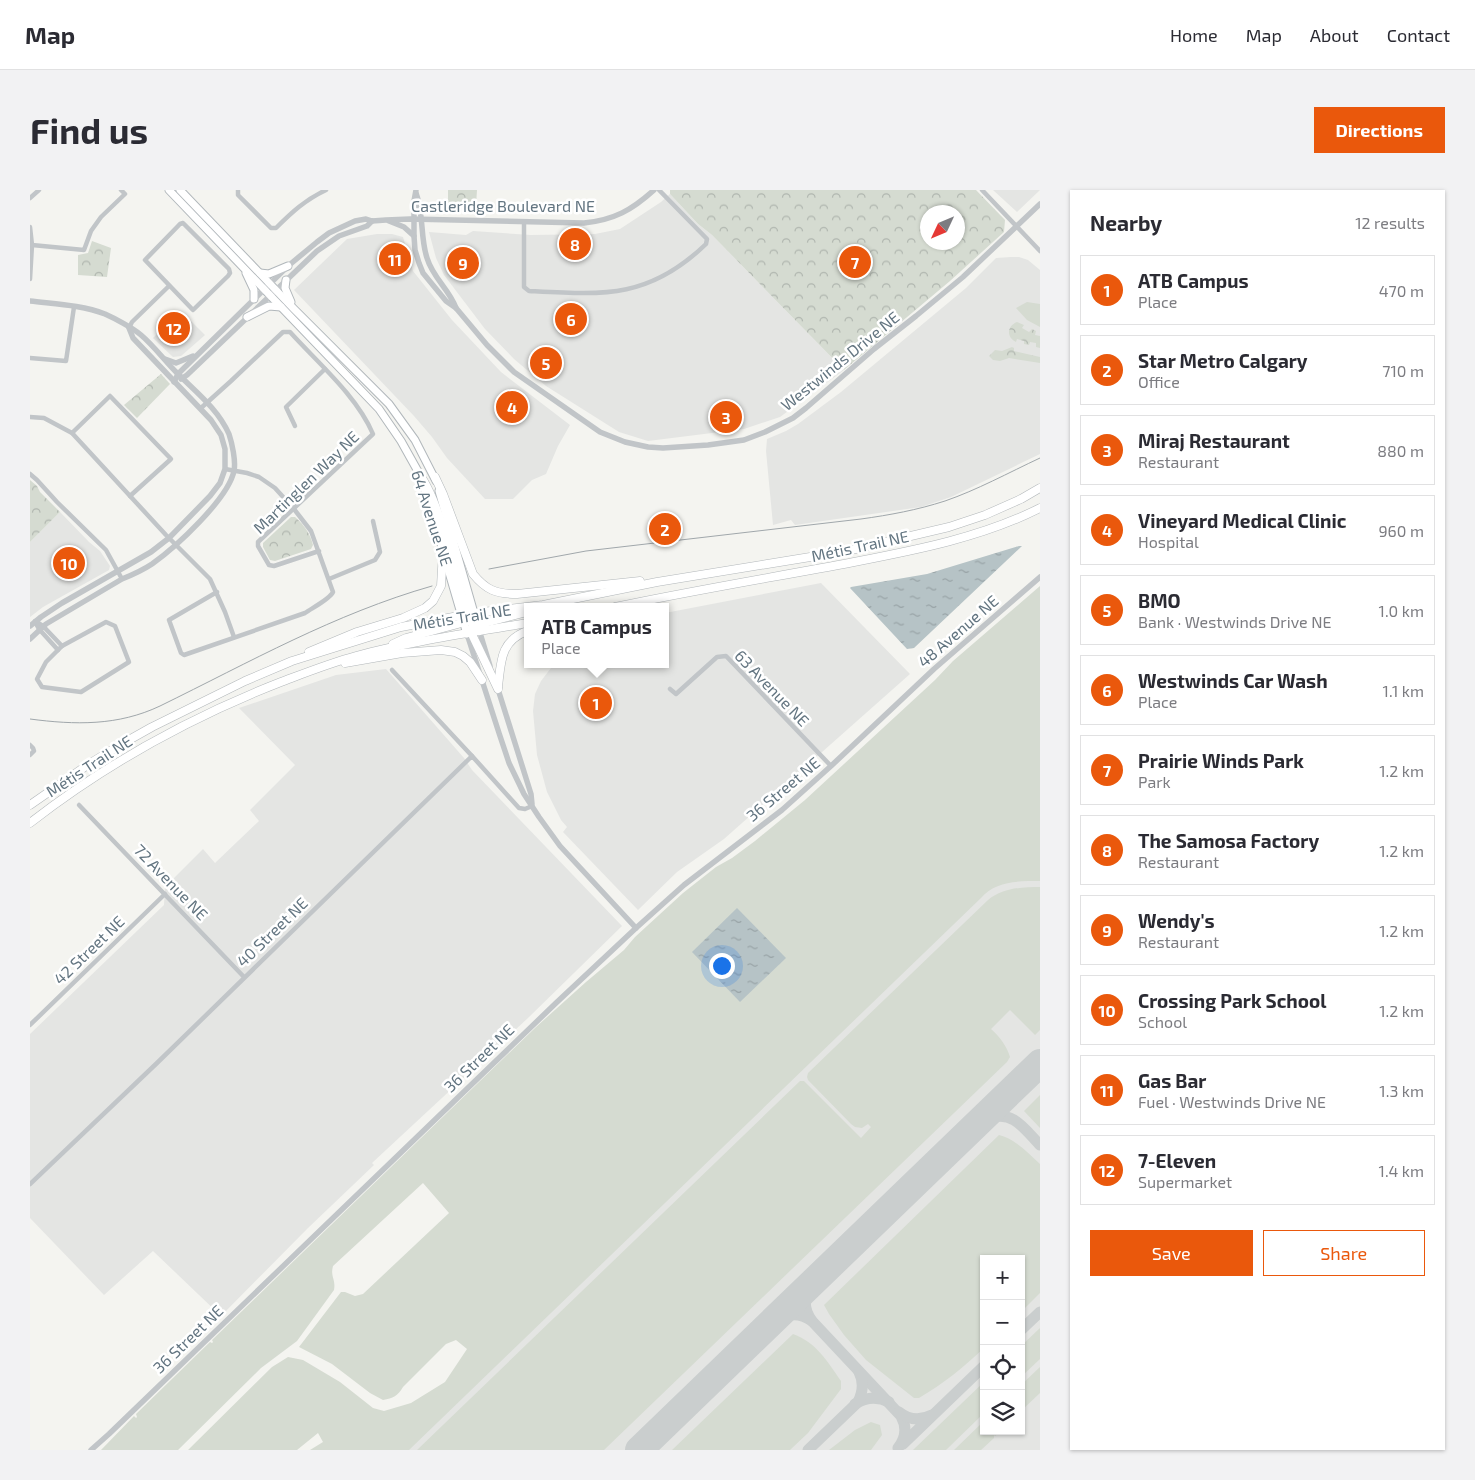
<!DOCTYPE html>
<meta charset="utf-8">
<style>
body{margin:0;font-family:"Exo 2",sans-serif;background:#f2f2f3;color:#2b2b33}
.controls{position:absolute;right:15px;bottom:15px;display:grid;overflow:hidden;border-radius:0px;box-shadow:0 1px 4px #0004}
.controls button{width:45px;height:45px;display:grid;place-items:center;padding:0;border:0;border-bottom:1px solid #e1e1e2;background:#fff;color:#2b2b33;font:25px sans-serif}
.compass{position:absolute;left:890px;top:15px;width:45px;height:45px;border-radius:50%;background:#fff;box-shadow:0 1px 4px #0004;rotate:226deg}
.you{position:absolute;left:691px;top:775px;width:18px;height:18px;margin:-12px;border:4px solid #fff;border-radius:50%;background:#1a73e8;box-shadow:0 0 0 8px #1a73e833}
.badge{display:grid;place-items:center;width:32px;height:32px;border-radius:50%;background:#ea580c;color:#fff;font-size:16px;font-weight:700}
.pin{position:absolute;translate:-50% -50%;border:2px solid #fff;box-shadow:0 1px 5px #0006}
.popup{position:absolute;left:494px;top:413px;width:145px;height:65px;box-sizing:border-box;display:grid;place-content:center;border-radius:0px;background:#fff;filter:drop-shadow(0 1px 4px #0005);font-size:16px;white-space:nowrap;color:#7c7c81}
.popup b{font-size:19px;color:#2b2b33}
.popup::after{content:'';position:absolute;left:50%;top:100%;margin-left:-10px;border:10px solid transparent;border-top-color:#fff}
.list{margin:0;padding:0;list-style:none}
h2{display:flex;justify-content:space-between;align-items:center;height:65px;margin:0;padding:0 20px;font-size:21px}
h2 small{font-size:16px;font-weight:400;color:#7c7c81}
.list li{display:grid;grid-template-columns:32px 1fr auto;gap:15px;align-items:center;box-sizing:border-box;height:70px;margin:0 10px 10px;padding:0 10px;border:1px solid #e1e1e2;border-radius:0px}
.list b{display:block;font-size:19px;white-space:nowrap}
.list p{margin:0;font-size:16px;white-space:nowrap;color:#7c7c81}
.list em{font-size:16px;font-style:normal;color:#7c7c81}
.actions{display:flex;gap:10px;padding:15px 20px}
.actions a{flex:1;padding:11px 0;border:1px solid #ea580c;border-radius:0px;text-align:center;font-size:18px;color:#ea580c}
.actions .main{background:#ea580c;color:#fff}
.icon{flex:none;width:28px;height:28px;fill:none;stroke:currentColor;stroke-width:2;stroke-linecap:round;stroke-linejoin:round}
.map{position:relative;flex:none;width:1010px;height:1260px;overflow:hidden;border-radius:0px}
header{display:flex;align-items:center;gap:30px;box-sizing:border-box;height:70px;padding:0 25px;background:#fff;border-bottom:1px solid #e1e1e2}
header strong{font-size:24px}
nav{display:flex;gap:28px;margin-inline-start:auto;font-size:18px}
.intro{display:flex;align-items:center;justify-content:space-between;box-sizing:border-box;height:120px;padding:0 30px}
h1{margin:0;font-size:35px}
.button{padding:12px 22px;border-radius:0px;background:#ea580c;color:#fff;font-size:18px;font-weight:700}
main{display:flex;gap:30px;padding:0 30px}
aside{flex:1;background:#fff;border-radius:0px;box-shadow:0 1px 4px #0004}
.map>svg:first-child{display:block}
.built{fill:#e4e5e3;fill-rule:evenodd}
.grass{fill:#d5dbd1}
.forest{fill:url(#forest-crowns);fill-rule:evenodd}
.water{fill:url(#water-ripples)}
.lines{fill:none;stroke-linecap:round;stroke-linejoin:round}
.taxiway{stroke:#cacece;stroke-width:11}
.runway{stroke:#cacece;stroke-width:28}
.secondary-casing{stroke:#b1b7bb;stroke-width:9}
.primary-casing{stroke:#b2b7ba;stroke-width:9}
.minor{stroke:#c1c5c8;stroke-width:4.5}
.tertiary{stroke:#c1c5c8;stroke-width:5.5}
.secondary{stroke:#fff;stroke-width:7}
.primary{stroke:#fff;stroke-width:8}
.tram{stroke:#a0a7ab;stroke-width:1}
.labels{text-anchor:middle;stroke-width:5;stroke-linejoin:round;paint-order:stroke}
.street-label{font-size:16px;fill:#637581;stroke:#fff}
</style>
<header>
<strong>Map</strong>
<nav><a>Home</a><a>Map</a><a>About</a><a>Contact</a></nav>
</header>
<div class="intro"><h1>Find us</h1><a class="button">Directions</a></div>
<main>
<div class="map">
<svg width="1010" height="1260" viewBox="0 0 1010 1260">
<defs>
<pattern id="forest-crowns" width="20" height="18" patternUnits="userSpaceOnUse" patternTransform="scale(1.25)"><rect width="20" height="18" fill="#d5dbd1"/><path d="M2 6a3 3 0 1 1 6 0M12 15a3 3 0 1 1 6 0" fill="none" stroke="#b0b6af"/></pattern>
<pattern id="water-ripples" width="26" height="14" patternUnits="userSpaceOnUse" patternTransform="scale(1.25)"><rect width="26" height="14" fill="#b6c3c6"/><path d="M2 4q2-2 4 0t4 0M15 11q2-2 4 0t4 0" fill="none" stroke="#98a3a6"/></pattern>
</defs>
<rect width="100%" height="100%" fill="#f4f4f0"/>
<g class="built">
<polygon points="963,0 1010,0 987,22"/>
<polygon points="640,4 668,34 682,45 814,180 750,227 714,239 618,251 589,242 516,196 484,169 455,139 414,85 406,68 399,42 436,45 443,41 501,45 565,44 590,39 631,12"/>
<polygon points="347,44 362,44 373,47 383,81 422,130 471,182 540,235 528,256 516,284 502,290 483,309 455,309 417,268 402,247 384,226 264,100 317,49"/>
<polygon points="981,67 989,67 998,70 1010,80 1010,264 921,307 891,317 765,335 761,330 743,335 736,261 737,249 756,241 768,234 811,202 936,98 966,68"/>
<polygon points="151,121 175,145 151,166 143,167 123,148"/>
<polygon points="30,322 59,352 70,361 80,376 79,380 13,417 0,427 0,352"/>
<polygon points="791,393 880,484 694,649 647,682 608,720 533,642 537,637 531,630 517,602 507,565 503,521 505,504 511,491 524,474 635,474 635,423"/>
<polygon points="356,479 434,568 442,580 592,736 498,828 342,973 344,975 278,1038 191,1126 123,1061 74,1105 0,1028 0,844 134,715 135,697 173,659 185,673 229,631 220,620 265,575 209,518 306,485"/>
<path d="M1010 682V1260H378L945 702ZM954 1069H991V1241H954Z"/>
</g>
<g class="grass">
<polygon points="997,112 1010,114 1010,137 997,130 986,118"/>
<path d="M1010 396V691C989 691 965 691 951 708L379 1260H280L293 1252 288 1243 267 1260H158L242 1177 258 1167 273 1170 310 1192 343 1218 354 1221 381 1213 415 1192 437 1159 426 1150 416 1154 373 1197C368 1206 363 1208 353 1210L340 1203 302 1174 269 1157 311 1102H315L325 1106 333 1104 419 1023 393 993 303 1076C300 1087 306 1089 304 1100L267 1151 231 1178 148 1260H71L104 1226 106 1228 107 1227 106 1224 180 1152 182 1153 183 1152 182 1150 506 837 556 792 594 760 605 747 653 703 686 677 702 668 725 651 775 610 905 490 923 471Z"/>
<path d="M1010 697V840L1005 845 980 820 961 839C969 846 977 856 980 867L977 872 574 1260H387L770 891H774L831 948 841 937 838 934 832 938 825 937 821 934 778 890 777 887 778 883 958 710C973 698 991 697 1010 697Z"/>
<polygon points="1010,905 1010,938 994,921"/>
<path d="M969 945C984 948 999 964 1010 974V1103L991 1122V1069H954V1158C934 1177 913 1194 889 1208H884L836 1170 814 1145 799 1124 794 1115Z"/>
<polygon points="1010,1138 1010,1169 991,1187 991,1156"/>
<path d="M763 1144C787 1153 797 1171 811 1191V1199L778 1243 760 1260H642Z"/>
<polygon points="1010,1177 1010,1203 991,1221 991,1195"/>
<polygon points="954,1192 954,1223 916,1260 883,1260"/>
<polygon points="954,1231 954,1241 971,1241 965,1246 964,1245 964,1248 951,1260 924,1260"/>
<polygon points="841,1232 850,1235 852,1245 841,1260 799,1260 825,1240"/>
</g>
<g class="forest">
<polygon points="418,0 447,0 446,16 420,15 418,14"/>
<path d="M640 0H946L975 30 974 42 920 91 814 180 682 45 668 34 640 4ZM898 22H928V52H898Z"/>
<polygon points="62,51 81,58 77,87 48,85 48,65 58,63"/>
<path d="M987 132 994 135 992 138 999 142 1002 139 1006 141 1005 145 1010 146V158L1006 157V153L1000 152 999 155 994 154V151L987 149 986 152C976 147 977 136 987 132Z"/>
<polygon points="982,157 984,158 984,161 1010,167 1010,173 979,168 970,171 963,170 959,166 965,160 972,161"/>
<polygon points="131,184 140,194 107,228 94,215"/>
<polygon points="0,290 7,296 10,302 30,322 0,352"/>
<path d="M261 327H265C274 335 280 343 283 355L281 359 245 371 240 370 233 357V353Z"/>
</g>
<g class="water">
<polygon points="989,356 992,356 884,458 877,459 820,398 821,397 897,384"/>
<polygon points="707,718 756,768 710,812 662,762"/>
</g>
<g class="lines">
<g class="taxiway">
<polyline points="964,919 994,890 1010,884"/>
<path d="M914 968C931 951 957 914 984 930 994 936 1002 947 1010 955"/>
<path d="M805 1073C788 1089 763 1105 782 1131L871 1226C877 1237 876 1248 868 1258"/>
<polyline points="991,1140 1010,1122"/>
<path d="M715 1161C733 1143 753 1111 782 1131"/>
<path d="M825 1214C836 1207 847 1206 859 1212"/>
<path d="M869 1222C879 1230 890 1231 902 1225"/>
<polyline points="873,1254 954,1176"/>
<path d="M778 1260 828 1212C833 1202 834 1192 829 1182"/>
</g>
<polyline class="runway" points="609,1260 1010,873"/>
<defs>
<g id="secondary">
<polyline points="139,0 349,219 371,251 390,285 406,334 413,362 437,444"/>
<polyline points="150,0 264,119 359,214 385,250 406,291"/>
<polyline points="216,83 224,100 224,109"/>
<polyline points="230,83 239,84 258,76"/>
<polyline points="256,90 255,98 261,112"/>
<polyline points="217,127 239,116 251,117"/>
<polyline points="409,301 444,423"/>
</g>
<g id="primary">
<path d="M390 285C402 303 408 323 415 343 421 362 435 431 449 441"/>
<path d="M405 287 413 304 443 384C456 400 466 404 487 404L610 391"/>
<path d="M585 417C665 400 745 387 824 372 886 360 953 347 1010 318"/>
<polyline points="441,438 447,435 497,422"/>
<polyline points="440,440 468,499"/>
<polyline points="363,454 376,448 439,431 443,426"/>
<polyline points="279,462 327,442 373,428 395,418 403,411 411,396 413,362"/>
<polyline points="315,473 372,463 411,460 425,462 433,466 440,472 452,490"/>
<path d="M468 497C471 472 470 451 497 441"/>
<polyline points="0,615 59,574 90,555 122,537 215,491 262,471 371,437 444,423 513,415 627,392 817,361 919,337 955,325 991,309 1010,298"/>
<path d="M0 633C76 574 161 527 251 492 275 483 300 473 326 466 382 451 440 443 497 433"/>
</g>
</defs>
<use href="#secondary" class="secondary-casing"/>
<use href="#primary" class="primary-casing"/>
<g class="minor">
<path d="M208 0V5L241 38H246C262 22 275 10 296 0"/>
<polyline points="952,0 1010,61"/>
<polyline points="0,8 9,0"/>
<path d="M494 32V97L499 101C574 105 619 109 676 54L677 49 629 0"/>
<polygon points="153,33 199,79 200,83 198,86 163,120 115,70 150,34"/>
<polyline points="0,37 2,55 0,89"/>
<polyline points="2,55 54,60 61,41 71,27 95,4 91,0"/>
<polyline points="99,138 102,132 139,96"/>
<polyline points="0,168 36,171 44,117"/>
<path d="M171 218 201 191 253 142H260C288 173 327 206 343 244L228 352V356L239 375 244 376 289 361"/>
<polyline points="0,227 14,228 42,243 136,345 180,389 195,422 204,447"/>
<polyline points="265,236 256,217 295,179"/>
<polyline points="42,243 80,206 141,269 100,306"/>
<polyline points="0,284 7,290 27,312 76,360 92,389"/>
<polyline points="299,389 345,370 350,362 343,331"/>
<path d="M187 402 139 430 151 463 154 465 275 423C282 418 300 409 303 402L281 341 264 319 245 298 229 287 217 283 195 279"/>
<polyline points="5,431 13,436 32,456"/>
<polyline points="5,432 9,439 28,460"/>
<polygon points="76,432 85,436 99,472 51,502 12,497 7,489 16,472 32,456"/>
<polyline points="362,480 442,566"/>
<polyline points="640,499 646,504 687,467 696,466 801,576"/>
<polyline points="0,555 3,558 4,561 0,565"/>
<polyline points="49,615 214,787"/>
<polyline points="0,835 135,704"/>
<polyline points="0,994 127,873 442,566 489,618 495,619 502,616"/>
</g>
<g class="tertiary">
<polyline points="386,0 384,11 384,46 385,60 389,73 393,83 416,111 426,118 457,155 484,182 570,242 595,252 618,257 633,258 678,255 714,250 735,242 763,228 776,218 844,159 886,126 933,87 1010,14"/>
<path d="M386 3C394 24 390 47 397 68 403 88 419 99 426 118"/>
<polyline points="359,31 374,37 384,46"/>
<path d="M0 111C24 114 52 115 75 124 84 128 103 138 111 145 124 156 135 171 147 183 166 202 188 219 199 244 202 253 206 271 204 281 198 309 146 357 122 374 113 380 102 385 92 389L16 434 0 449"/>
<polyline points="135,169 146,173 163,166"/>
<polyline points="151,189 157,185 287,61 309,46 337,36 342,31"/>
<path d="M144 192 148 184 152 180 258 76 287 52 299 43 325 31 336 29 342 31 356 30 380 29 554 33C584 30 602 20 624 0"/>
<polyline points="444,423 460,476"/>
<polyline points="0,436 11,427 32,413 121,362 139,348 180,306 190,293 195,279 195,259 191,245 181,230 103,148 99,138"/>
<polyline points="437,444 469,543 479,573 494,604 509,627 530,656 606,738"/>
<polyline points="467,496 501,604 502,614"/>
<polyline points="61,1260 79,1244 526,813 606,738 654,695 752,620 801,576 904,479 1010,387"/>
</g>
<use href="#secondary" class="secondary"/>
<use href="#primary" class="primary"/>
<g class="tram">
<path d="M459 379 556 361 831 329C860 325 887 320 915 311 947 300 978 283 1010 268"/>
<path d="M0 529C45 535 88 536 130 516 220 472 304 424 402 396"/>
</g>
</g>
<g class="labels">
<g class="street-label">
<text x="473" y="22">Castleridge Boulevard NE</text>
<text transform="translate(810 171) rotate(-39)" y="6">Westwinds Drive NE</text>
<text transform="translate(276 292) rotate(-44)" y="6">Martinglen Way NE</text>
<text transform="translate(402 328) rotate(72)" y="6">64 Avenue NE</text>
<text transform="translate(830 356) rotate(-12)" y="6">Métis Trail NE</text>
<text transform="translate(432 427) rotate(-9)" y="6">Métis Trail NE</text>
<text transform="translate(928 441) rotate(-41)" y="6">48 Avenue NE</text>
<text transform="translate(742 498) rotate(46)" y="6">63 Avenue NE</text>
<text transform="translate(59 576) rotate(-33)" y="6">Métis Trail NE</text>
<text transform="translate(753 599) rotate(-40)" y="6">36 Street NE</text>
<text transform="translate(141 692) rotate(46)" y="6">72 Avenue NE</text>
<text transform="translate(242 742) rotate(-44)" y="6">40 Street NE</text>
<text transform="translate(59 760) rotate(-44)" y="6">42 Street NE</text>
<text transform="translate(449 868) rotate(-44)" y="6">36 Street NE</text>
<text transform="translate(158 1149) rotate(-44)" y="6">36 Street NE</text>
</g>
</g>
</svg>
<div class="controls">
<button>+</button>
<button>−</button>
<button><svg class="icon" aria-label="locate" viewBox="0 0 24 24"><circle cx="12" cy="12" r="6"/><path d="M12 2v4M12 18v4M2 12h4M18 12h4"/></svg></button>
<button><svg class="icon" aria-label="layers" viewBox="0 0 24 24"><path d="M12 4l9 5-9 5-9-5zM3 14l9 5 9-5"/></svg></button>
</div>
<svg class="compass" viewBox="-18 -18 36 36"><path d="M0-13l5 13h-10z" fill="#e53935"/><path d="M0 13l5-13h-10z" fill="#7c7c81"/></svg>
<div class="you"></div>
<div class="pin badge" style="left:566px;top:513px">1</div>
<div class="popup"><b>ATB Campus</b>Place</div>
<div class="pin badge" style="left:635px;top:339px">2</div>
<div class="pin badge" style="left:696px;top:227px">3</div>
<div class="pin badge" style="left:482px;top:217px">4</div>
<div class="pin badge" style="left:516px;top:173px">5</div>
<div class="pin badge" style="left:541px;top:129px">6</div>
<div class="pin badge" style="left:825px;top:72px">7</div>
<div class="pin badge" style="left:545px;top:54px">8</div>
<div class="pin badge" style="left:433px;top:73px">9</div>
<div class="pin badge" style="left:39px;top:373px">10</div>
<div class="pin badge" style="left:365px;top:69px">11</div>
<div class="pin badge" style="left:144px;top:138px">12</div>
</div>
<aside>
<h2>Nearby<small>12 results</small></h2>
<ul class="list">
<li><span class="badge">1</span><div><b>ATB Campus</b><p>Place</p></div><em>470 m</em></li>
<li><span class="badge">2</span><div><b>Star Metro Calgary</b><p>Office</p></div><em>710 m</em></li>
<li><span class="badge">3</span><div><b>Miraj Restaurant</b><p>Restaurant</p></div><em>880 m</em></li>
<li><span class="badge">4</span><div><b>Vineyard Medical Clinic</b><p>Hospital</p></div><em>960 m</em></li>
<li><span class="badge">5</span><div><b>BMO</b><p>Bank · Westwinds Drive NE</p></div><em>1.0 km</em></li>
<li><span class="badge">6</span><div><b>Westwinds Car Wash</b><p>Place</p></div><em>1.1 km</em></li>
<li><span class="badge">7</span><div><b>Prairie Winds Park</b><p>Park</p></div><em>1.2 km</em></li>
<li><span class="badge">8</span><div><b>The Samosa Factory</b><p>Restaurant</p></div><em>1.2 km</em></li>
<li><span class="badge">9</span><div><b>Wendy's</b><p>Restaurant</p></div><em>1.2 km</em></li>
<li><span class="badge">10</span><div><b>Crossing Park School</b><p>School</p></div><em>1.2 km</em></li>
<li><span class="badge">11</span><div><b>Gas Bar</b><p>Fuel · Westwinds Drive NE</p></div><em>1.3 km</em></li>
<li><span class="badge">12</span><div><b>7-Eleven</b><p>Supermarket</p></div><em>1.4 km</em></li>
</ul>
<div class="actions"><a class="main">Save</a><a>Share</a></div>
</aside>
</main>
